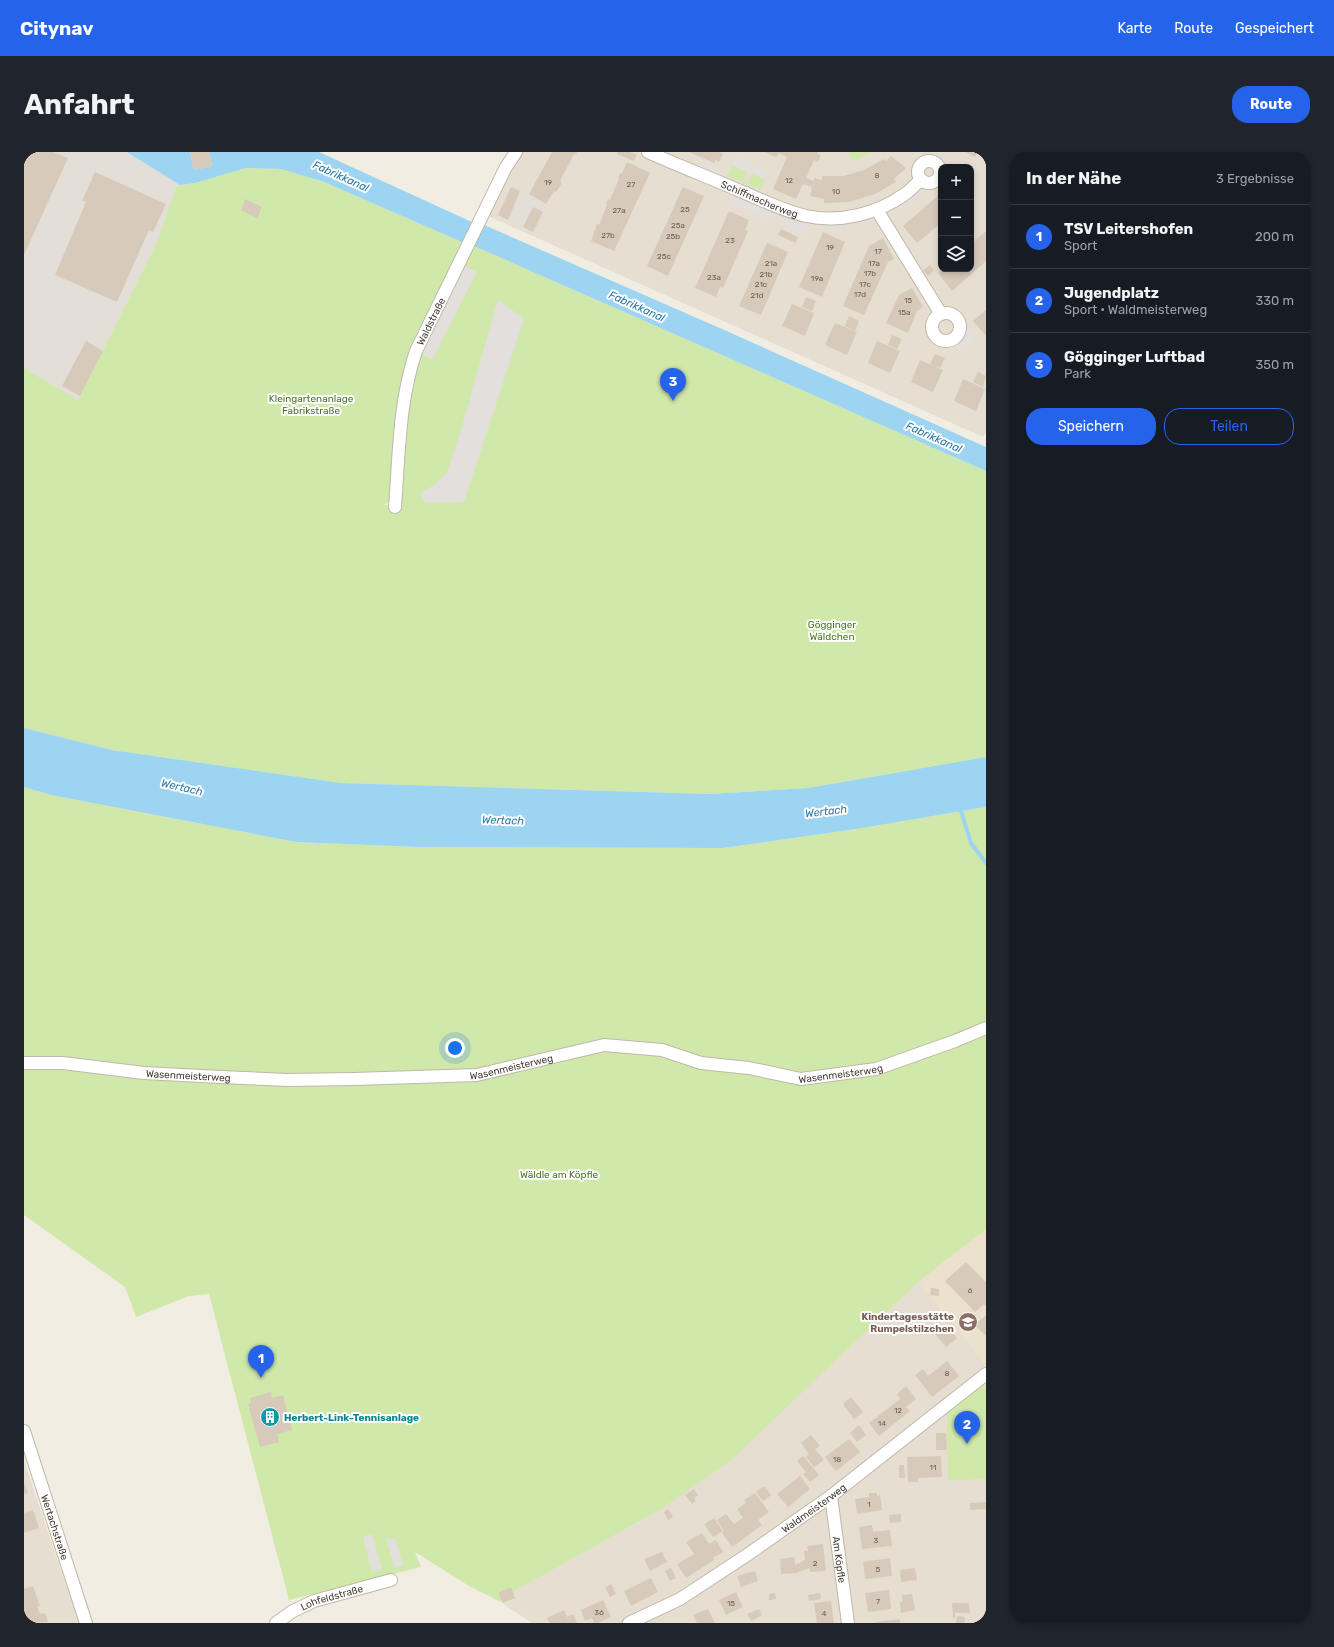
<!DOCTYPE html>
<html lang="de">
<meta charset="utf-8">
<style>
body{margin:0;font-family:Rubik,sans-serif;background:#20242c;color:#f1f3f6}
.controls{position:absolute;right:12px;top:12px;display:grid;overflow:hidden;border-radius:8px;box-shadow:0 2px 6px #0003}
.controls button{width:36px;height:36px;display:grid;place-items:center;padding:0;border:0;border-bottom:1px solid #363941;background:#171b24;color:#f1f3f6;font:20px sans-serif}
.you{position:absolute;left:431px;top:896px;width:14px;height:14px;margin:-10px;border:3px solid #fff;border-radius:50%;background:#1a73e8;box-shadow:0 0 0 6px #1a73e833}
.badge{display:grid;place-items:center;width:26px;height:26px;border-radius:50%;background:#2563eb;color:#fff;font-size:13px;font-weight:700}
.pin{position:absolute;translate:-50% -33px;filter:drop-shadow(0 1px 2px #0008)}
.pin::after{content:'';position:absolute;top:21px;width:14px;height:12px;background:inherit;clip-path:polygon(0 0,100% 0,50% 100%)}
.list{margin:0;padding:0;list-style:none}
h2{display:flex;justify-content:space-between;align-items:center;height:52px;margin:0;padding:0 16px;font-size:17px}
h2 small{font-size:13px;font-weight:400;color:#9ea1a6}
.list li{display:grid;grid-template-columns:26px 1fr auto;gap:12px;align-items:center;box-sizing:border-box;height:64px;padding:0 16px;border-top:1px solid #363941}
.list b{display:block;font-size:15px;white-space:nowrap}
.list p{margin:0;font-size:13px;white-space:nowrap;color:#9ea1a6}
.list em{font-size:13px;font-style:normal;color:#9ea1a6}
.actions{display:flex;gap:8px;padding:12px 16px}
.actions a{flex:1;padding:9px 0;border:1px solid #2563eb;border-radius:16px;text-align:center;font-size:14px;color:#2563eb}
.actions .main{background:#2563eb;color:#fff}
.icon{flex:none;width:22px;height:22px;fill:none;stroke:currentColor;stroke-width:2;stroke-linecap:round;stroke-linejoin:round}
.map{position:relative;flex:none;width:962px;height:1471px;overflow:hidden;border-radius:16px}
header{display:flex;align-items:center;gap:24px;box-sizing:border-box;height:56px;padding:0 20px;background:#2563eb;color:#fff}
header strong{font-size:19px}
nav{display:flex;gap:22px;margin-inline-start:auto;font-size:14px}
.intro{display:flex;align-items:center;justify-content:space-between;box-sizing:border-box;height:96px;padding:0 24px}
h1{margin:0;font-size:28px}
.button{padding:10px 18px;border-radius:16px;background:#2563eb;color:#fff;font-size:14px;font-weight:700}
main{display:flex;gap:24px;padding:0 24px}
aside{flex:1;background:#171b24;border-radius:16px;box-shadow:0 2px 6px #0003}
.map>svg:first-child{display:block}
.residential{fill:#e6ded1;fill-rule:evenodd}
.industrial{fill:#e4ded8}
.education{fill:#ece1cc}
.green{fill:#d0e8aa}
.parking{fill:#e2dfdc}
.water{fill:#9dd4f1}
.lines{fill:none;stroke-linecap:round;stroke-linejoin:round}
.stream{stroke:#9dd4f1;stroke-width:4}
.building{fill:#d7cabb}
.street-casing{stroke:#c0b7a9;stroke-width:14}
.street{stroke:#fff;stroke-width:12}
.labels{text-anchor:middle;stroke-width:4;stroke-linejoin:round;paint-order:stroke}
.number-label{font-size:8px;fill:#696055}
.street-label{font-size:10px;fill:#443c33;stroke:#fff}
.park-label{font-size:10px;fill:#497626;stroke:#fff}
.education-label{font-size:10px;font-weight:bold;fill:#785e54;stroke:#fff;text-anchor:end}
.culture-label{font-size:10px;font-weight:bold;fill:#0d838f;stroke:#fff;text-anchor:start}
.water-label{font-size:11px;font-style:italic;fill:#2a7ba9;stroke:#fff}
</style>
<header>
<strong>Citynav</strong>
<nav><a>Karte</a><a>Route</a><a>Gespeichert</a></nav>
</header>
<div class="intro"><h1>Anfahrt</h1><a class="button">Route</a></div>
<main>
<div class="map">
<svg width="962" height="1471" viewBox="0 0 962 1471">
<rect width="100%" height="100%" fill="#f2ede3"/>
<g class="residential">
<path d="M499 0H962V280L959 285 464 64 490 10ZM917 15H947V117H917Z"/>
<polygon points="962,1077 962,1471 508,1471 479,1452 491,1446 489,1440 636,1358 894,1130"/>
<polygon points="0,1309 55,1471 0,1471"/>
</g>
<g class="industrial">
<polygon points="0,0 164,0 171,31 152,35 133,90 54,248 0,216"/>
<polygon points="487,35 500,41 521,56 509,80 474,63"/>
</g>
<polygon class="education" points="962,1077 962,1209 960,1211 894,1130"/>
<g class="green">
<polygon points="825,0 846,0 842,3 828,9"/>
<polygon points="708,13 723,20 719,28 725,30 729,22 741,27 736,38 703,24"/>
<polygon points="222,16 257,17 300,30 440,91 441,97 390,198 378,251 368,344 365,350 359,353 378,352 374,351 387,219 392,199 450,94 962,319 962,605 784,636 686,642 317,631 88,598 0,576 0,216 54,248 133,90 152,35 171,31"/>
<polygon points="0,635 27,643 272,690 393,695 699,696 832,677 962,655 962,1077 894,1130 706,1309 636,1358 489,1440 491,1446 479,1451 445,1434 391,1400 397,1415 265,1448 185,1142 165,1144 112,1165 101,1135 0,1063"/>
<polygon points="954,1234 962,1238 962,1327 924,1328 923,1257"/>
</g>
<g class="parking">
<polygon points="711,5 726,11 723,20 708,13"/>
<polygon points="680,10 696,16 692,25 677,19"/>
<polygon points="732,14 744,19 741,27 729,22"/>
<polygon points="703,25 736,38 734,42 702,28"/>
<polygon points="709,40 749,57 745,67 705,49"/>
<polygon points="893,41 895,43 877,58 875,55"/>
<polygon points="760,64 786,76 783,84 756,72"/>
<polygon points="825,71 825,75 802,77 802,73"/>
<polygon points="435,111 453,120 408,208 392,199"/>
<polygon points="474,147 500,167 440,350 401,351 396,341 410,333 423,321 437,278"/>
<polygon points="943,176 951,179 945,195 937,192"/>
<polygon points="348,1382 358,1417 348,1420 339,1385"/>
<polygon points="371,1386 379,1413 371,1416 362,1388"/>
</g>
<g class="water">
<polygon points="103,0 166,0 170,18 188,14 185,0 295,0 450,71 440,91 300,30 257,17 222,16 171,31 156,33"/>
<polygon points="460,73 698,177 962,295 962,319 450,94"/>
<polygon points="0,576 88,598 317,631 686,642 784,636 962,605 962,655 832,677 699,696 393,695 272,690 27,643 0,635"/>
</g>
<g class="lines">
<polyline class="stream" points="934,654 937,659 947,691 962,711"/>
</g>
<g class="building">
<polygon points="0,0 29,0 44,6 0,103"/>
<polygon points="166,0 185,0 188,14 170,18"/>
<polygon points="528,0 553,0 552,3 550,2 536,29 538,31 532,40 530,39 522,52 505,42"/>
<polygon points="594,0 606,0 613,3 610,9 593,2"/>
<polygon points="665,0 696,0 699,2 695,10 691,8 690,11"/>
<polygon points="740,0 794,0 793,2 797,3 794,10 790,8 782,26 790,29 790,26 798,28 798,24 820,24 840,18 860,7 862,9 867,4 882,16 870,27 872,30 851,42 825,50 800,51 800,47 786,44 788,35 779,32 772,47 749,37 763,5 755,1 752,5"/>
<polygon points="941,0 954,0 951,5"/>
<polygon points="603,10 626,21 590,99 567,89 573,72 575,73 583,53 582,52 584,47 586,48 595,27 594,26 596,21 598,21"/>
<polygon points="71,20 142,52 129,80 125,78 93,150 31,123 62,50 58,49"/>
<polygon points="487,35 496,39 484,68 474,63"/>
<polygon points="659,35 680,44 644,124 623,114"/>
<polygon points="917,41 917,71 893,91 879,74"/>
<polygon points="221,47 238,55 233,66 217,58"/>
<polygon points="509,55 519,60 509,80 499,75"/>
<polygon points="705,59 725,68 721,78 724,79 699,136 696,135 692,145 671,136"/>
<polygon points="757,77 774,85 772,91 754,83"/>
<polygon points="962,79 962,109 928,139 914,121 919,117 947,117 947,92"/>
<polygon points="799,80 821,90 798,145 775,135"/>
<polygon points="859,86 870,107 864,110 840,163 819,154 845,94"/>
<polygon points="743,91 764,100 737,163 715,154"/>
<polygon points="906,113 910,118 904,124 899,118"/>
<polygon points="888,136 899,155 893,159 884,181 862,171 875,143"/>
<polygon points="782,145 792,149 788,159 778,155"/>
<polygon points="768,152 790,161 781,184 758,174"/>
<polygon points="962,158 962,184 949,169"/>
<polygon points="825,164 835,169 831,179 821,174"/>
<polygon points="811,171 833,180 823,203 801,193"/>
<polygon points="868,183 878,187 873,197 864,193"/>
<polygon points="62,189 79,199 56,244 38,234"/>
<polygon points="853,189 876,199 866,221 844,211"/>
<polygon points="911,202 921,206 916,216 906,212"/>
<polygon points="896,208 919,218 909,240 887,230"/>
<polygon points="954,220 962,224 959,235 949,230"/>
<polygon points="939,227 961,237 952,259 930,249"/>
<polygon points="942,1110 962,1130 962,1154 960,1152 951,1160 921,1129"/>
<polygon points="907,1136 915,1137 915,1144 906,1143"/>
<polygon points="962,1163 962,1184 951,1173"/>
<polygon points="922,1173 933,1186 922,1195 911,1182"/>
<polygon points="923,1209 935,1224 908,1245 891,1223 899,1217 904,1224"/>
<polygon points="882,1234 892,1247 882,1255 886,1259 855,1284 845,1271 876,1247 873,1242"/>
<polygon points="247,1240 248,1246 259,1243 268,1278 253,1282 255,1290 236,1295 224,1252 227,1251 226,1246"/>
<polygon points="827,1245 839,1260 830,1267 819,1252"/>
<polygon points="835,1273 842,1283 833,1290 826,1281"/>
<polygon points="912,1281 922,1281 923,1298 912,1298"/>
<polygon points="787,1283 796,1294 791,1297 800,1308 790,1315 782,1305 785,1302 777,1291"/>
<polygon points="825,1287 836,1300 812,1319 801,1305"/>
<polygon points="779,1304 795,1323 786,1330 779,1322 782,1320 773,1309"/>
<polygon points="917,1304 918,1325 894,1326 894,1330 884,1330 883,1305"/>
<polygon points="875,1313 880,1313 881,1326 875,1326"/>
<polygon points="776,1324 786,1337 764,1355 753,1342"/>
<polygon points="0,1330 4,1341 0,1342"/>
<polygon points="740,1334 747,1343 739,1349 732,1340"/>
<polygon points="670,1337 674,1343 670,1346 672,1349 668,1352 661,1343"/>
<polygon points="731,1341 745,1360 734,1368 738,1373 708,1395 698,1381 700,1379 693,1368 702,1362 710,1372 719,1366 713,1357 722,1351 720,1348"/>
<polygon points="845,1341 853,1341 853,1344 856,1343 858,1358 833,1362 831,1347 845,1345"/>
<polygon points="962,1350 962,1357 946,1358 946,1351"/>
<polygon points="644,1357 649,1365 644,1368 640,1360"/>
<polygon points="9,1358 15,1376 0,1381 0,1361"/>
<polygon points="877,1362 877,1370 866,1371 865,1363"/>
<polygon points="690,1366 699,1379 689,1385 680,1372"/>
<polygon points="848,1373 849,1380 866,1378 868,1394 838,1397 835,1375"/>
<polygon points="678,1381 685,1392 692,1388 699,1400 689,1406 690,1408 662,1426 653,1412 670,1402 662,1390"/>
<polygon points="799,1392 802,1419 786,1420 786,1416 772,1421 757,1422 756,1407 770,1405 771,1413 781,1408 780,1399 784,1399 783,1394"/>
<polygon points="638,1400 643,1410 626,1419 620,1407"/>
<polygon points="866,1406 868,1424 841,1427 839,1410"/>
<polygon points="647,1416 652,1426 646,1429 641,1419"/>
<polygon points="891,1416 893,1428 877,1430 876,1418"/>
<polygon points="731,1419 734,1429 717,1435 713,1424"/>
<polygon points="627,1426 634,1440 607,1454 600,1439"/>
<polygon points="587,1432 592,1442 586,1445 581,1435"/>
<polygon points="9,1434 16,1454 13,1454 16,1462 21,1461 24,1470 0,1471 0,1437"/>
<polygon points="487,1435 491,1446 479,1451 474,1441"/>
<polygon points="865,1438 867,1457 844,1460 841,1441"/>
<polygon points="712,1440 719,1455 702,1463 695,1448"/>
<polygon points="751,1441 752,1447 745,1448 745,1442"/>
<polygon points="796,1441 797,1447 785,1449 784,1443"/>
<polygon points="888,1442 891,1458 877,1461 876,1450 879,1450 878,1443"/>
<polygon points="579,1448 587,1465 574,1471 570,1471 568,1466 561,1469 557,1458"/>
<polygon points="807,1449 810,1471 793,1471 790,1451"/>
<polygon points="928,1451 945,1451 946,1461 931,1461 931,1466 929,1466"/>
<polygon points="684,1457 691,1471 673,1471 669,1463"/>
<polygon points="735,1457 738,1463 727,1469 723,1462"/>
<polygon points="540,1458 543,1465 549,1462 553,1471 526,1471 523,1466"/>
<polygon points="933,1464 941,1465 940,1471 932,1471"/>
<polygon points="876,1467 876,1471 852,1471 852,1470"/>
</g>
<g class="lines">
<defs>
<g id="street">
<path id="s1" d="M624 0C653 13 684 25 714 38 736 47 759 59 782 64 817 71 853 62 881 42 887 38 892 32 897 27"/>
<circle cx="905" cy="20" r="11"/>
<polyline points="853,58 917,162"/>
<circle cx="922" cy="175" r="14"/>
<path id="s2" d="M371 355C375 303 375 249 392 199L482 15 492 0"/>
<path id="s3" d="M0 911H39L120 921 197 925 263 928 330 927 453 923 580 893 638 898 677 911 725 916 777 927 852 917 931 889 962 876"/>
<path id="s4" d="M0 1279 62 1471"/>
<path id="s5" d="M807 1344 824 1471"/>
<path id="s6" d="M252 1471 269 1459 290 1449 367 1428"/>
<path id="s7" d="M605 1471 656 1447 723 1403 807 1344 962 1222"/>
</g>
</defs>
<use href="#street" class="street-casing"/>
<use href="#street" class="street"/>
</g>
<defs>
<symbol id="school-disc" viewBox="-11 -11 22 22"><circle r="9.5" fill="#8d6e63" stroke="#fff"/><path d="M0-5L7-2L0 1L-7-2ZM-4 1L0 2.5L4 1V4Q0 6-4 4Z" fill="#fff"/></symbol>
<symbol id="building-disc" viewBox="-11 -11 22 22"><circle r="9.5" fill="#0f9aa8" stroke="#fff"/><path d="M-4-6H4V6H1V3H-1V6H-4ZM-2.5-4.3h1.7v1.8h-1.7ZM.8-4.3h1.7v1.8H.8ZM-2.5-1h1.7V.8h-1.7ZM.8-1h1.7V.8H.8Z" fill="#fff"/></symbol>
</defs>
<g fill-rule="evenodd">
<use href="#school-disc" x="933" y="1159" width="22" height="22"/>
<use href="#building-disc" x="235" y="1254" width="22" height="22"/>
</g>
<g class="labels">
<g class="number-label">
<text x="853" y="26">8</text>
<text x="765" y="31">12</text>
<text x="524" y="33">19</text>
<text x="607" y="35">27</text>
<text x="812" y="42">10</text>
<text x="661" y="60">25</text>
<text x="595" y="61">27a</text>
<text x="654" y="76">25a</text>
<text x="584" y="86">27b</text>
<text x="649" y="87">25b</text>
<text x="706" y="91">23</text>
<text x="806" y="98">19</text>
<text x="854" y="102">17</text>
<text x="640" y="107">25c</text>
<text x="747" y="114">21a</text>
<text x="850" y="114">17a</text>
<text x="846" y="124">17b</text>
<text x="742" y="125">21b</text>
<text x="690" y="128">23a</text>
<text x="793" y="129">19a</text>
<text x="737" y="135">21c</text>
<text x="841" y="135">17c</text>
<text x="836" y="145">17d</text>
<text x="733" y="146">21d</text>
<text x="884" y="151">15</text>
<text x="880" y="163">15a</text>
<text x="946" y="1141">6</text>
<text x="923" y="1224">8</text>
<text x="874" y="1261">12</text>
<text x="858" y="1274">14</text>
<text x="813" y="1310">18</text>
<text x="909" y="1318">11</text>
<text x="845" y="1355">1</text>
<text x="852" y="1391">3</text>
<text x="791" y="1414">2</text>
<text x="854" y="1420">5</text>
<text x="854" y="1452">7</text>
<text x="707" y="1454">15</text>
<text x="575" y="1463">36</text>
<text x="800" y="1464">4</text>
</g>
<g class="street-label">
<text dy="4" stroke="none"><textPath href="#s1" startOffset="121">Schiffmacherweg</textPath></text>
<text dy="4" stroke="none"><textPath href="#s2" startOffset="191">Waldstraße</textPath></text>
<text dy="4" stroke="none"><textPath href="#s3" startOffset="489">Wasenmeisterweg</textPath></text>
<text dy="4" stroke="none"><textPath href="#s3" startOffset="825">Wasenmeisterweg</textPath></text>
<text dy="4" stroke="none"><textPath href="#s3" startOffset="165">Wasenmeisterweg</textPath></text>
<text dy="4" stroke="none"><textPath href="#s7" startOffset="218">Waldmeisterweg</textPath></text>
<text dy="4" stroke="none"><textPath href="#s4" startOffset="101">Wertachstraße</textPath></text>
<text dy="4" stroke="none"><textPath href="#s5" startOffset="64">Am Köpfle</textPath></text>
<text dy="4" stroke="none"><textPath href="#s6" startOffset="62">Lohfeldstraße</textPath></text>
</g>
<g class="park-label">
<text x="287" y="250">Kleingartenanlage<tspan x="287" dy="12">Fabrikstraße</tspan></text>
<text x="808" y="476">Gögginger<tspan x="808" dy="12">Wäldchen</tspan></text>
<text x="535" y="1026">Wäldle am Köpfle</text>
</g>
<g class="education-label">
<text x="930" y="1168">Kindertagesstätte<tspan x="930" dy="12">Rumpelstilzchen</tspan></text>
</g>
<g class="culture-label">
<text x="260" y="1269">Herbert-Link-Tennisanlage</text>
</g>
<g class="water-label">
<text transform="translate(317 24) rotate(24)" y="4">Fabrikkanal</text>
<text transform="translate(613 154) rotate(24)" y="4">Fabrikkanal</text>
<text transform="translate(910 285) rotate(24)" y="4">Fabrikkanal</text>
<text transform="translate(158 635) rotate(13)" y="4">Wertach</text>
<text transform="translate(802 659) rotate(-7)" y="4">Wertach</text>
<text transform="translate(479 668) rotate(2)" y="4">Wertach</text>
</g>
</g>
</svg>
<div class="controls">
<button>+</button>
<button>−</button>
<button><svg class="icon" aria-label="layers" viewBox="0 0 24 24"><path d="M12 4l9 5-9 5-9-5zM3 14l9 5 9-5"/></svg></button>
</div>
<div class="you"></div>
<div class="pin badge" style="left:237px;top:1226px">1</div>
<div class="pin badge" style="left:943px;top:1292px">2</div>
<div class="pin badge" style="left:649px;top:249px">3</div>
</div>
<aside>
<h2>In der Nähe<small>3 Ergebnisse</small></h2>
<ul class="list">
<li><span class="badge">1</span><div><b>TSV Leitershofen</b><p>Sport</p></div><em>200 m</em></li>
<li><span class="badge">2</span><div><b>Jugendplatz</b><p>Sport · Waldmeisterweg</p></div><em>330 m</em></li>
<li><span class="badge">3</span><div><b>Gögginger Luftbad</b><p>Park</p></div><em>350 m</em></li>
</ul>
<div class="actions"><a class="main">Speichern</a><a>Teilen</a></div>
</aside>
</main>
